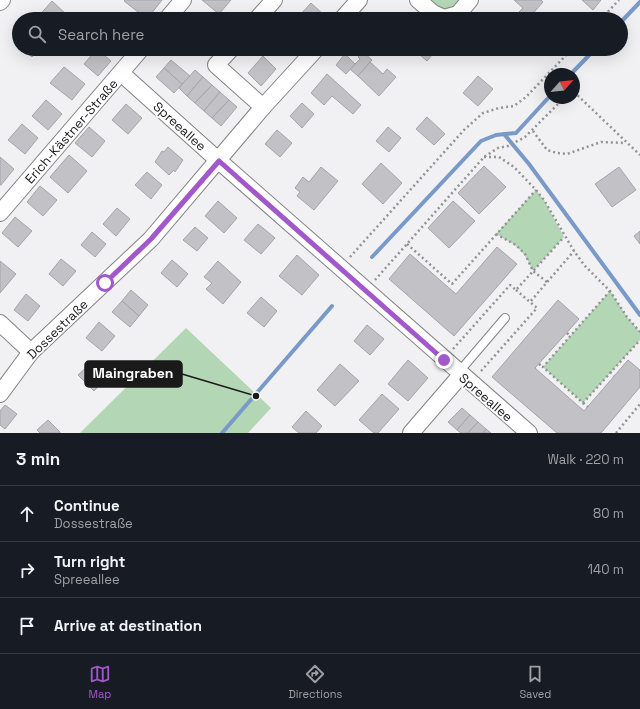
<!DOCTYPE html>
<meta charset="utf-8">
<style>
body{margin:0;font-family:"Space Grotesk",sans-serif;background:#20242c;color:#f1f3f6}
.compass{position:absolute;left:544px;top:68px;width:36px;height:36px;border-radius:50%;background:#171b24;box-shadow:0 4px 16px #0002;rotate:63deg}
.stop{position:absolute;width:12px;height:12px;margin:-9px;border:3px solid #a258cb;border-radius:50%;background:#fff}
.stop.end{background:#a258cb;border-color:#fff;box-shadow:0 1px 4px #0008}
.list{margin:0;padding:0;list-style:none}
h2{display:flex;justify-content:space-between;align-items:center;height:52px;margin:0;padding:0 16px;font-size:17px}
h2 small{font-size:13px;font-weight:400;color:#9ea1a6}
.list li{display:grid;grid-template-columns:26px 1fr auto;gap:12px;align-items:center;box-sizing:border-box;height:56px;padding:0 16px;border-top:1px solid #363941}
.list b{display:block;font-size:15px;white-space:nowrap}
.list p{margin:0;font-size:13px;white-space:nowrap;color:#9ea1a6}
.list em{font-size:13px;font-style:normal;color:#9ea1a6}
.icon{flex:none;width:22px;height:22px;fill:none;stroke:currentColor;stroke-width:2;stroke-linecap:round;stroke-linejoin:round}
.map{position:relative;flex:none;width:640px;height:433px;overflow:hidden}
.search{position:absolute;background:#171b24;box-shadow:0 4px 16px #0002;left:12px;right:12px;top:12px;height:44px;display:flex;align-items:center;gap:10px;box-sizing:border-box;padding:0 14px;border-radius:22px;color:#9ea1a6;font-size:15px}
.sheet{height:220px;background:#171b24}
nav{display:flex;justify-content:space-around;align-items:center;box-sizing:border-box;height:56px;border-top:1px solid #363941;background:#171b24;font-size:11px;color:#9ea1a6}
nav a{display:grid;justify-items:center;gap:2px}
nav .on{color:#a258cb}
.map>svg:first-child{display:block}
.green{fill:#b3d6b4}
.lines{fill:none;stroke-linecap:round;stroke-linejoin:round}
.stream{stroke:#799ac9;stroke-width:4}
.building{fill:#c2c1c5;stroke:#a5a4a8}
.service-casing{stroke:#838285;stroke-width:10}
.minor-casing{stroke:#838285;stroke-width:18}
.path{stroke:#939294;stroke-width:2.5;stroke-dasharray:2 3;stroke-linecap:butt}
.service{stroke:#fff;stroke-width:8}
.minor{stroke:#fff;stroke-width:16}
.route{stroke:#a258cb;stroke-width:5}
.labels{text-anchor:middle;stroke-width:3.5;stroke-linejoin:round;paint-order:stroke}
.street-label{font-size:13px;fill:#1a1a1b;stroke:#fff}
.leader{fill:none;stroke:#1a1a1b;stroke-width:1.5}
.callout-dot{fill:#1a1a1b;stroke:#fff;stroke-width:1.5}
.callout{fill:#1a1a1b;stroke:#1a1a1b;stroke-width:1.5}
.callout-label{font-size:14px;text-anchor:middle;font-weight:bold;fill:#fff}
</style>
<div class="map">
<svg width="640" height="433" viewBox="0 0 640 433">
<rect width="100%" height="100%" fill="#f1f0f3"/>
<g class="green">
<path d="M425 0H461C451 16 437 7 425 0Z"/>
<path d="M536 190 544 200 564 237 533 271C522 248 518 246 496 234Z"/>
<polygon points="610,291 627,317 640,332 640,340 583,403 543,367"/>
<polygon points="186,328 271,408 248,433 80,433"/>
</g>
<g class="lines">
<g class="stream">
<polyline points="621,22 640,2"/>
<polyline points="571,74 595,49"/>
<polyline points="504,134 529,164 640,315"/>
<polyline points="372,257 481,141 496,135 516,133 550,96"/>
<polyline points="222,433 332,306"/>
</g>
</g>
<g class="building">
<polygon points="125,0 162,0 147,19 124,1"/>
<polygon points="202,0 231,0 219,14"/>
<polygon points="514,0 541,0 543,2 528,19 524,19 518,13 523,8"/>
<polygon points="582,0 601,0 593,10"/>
<polygon points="52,1 68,16 65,19 40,19 38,17"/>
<polygon points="311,3 324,15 321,19 302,19 299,16"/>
<polygon points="565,14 570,19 560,19"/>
<polygon points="19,38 19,46 15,42"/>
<polygon points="23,49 38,49 32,57"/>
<polygon points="97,49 111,61 98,76 84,64"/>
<polygon points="413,49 437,49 427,61"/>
<polygon points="476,49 486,49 482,54"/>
<polygon points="363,52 372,60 358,76 350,69 360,59 358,57"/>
<polygon points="345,54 355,64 346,74 336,65"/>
<polygon points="263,56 276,69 261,86 248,73"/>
<polygon points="171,60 190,76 182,84 164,68"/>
<polygon points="370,62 383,74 387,69 396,77 379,96 358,76"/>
<polygon points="64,67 85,84 72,100 50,83"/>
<polygon points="164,68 182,84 174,93 156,77"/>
<polygon points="195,70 203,77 187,96 179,88"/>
<polygon points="327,74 361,105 353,114 332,96 324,105 311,93"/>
<polygon points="478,76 493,89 478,106 463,93"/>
<polygon points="203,77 212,85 195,103 187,96"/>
<polygon points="212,85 220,92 204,111 195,103"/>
<polygon points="220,92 229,100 212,118 204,111"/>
<polygon points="46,100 62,114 48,130 32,116"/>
<polygon points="229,100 237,107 221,126 212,118"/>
<polygon points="302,103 314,114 302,128 290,116"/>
<polygon points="126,104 142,118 128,134 112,120"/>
<polygon points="427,117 445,134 434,145 416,129"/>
<polygon points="22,124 38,138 25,154 8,140"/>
<polygon points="89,127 105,141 92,157 75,143"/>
<polygon points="388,127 401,138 389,152 376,141"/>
<polygon points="277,130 292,143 280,157 265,144"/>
<polygon points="168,147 183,160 175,172 174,170 169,175 155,162 162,151 164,152"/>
<polygon points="69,155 87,171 68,193 50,177"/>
<polygon points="0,157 14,169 1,185 0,185"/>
<polygon points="381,163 402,183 383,204 362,184"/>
<polygon points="484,166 506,187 479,214 458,193"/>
<polygon points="321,167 338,181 314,210 297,196 300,192 295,188 303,177 309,182"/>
<polygon points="619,167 636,190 612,207 595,184"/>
<polygon points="147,172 162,185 151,199 135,185"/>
<polygon points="40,186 57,200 43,216 27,202"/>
<polygon points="218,201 237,218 224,233 205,216"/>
<polygon points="453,201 475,221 449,248 428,228"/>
<polygon points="117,208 130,219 116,236 103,224"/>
<polygon points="15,217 32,231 18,247 2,233"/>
<polygon points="258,224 275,238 261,254 244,240"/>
<polygon points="195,227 208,238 197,251 183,240"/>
<polygon points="640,231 640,244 634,236"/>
<polygon points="92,232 106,244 95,257 81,245"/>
<polygon points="497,247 517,264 454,336 389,279 410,254 456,294"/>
<polygon points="297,255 319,275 302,295 279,276"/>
<polygon points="61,259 76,271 63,286 49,274"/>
<polygon points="172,260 188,274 177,287 161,273"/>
<polygon points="0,261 16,274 0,293"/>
<polygon points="218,261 241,282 223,304 206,289 212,283 204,277"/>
<polygon points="131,290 148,305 139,316 122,301"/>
<polygon points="26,294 40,306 28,321 14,310"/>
<polygon points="261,297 277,311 264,327 247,313"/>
<polygon points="558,300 579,319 535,368 584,411 628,360 640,370 640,387 601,433 557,433 492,377"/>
<polygon points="122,301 139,316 130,327 112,312"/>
<polygon points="99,322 115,336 102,351 86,338"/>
<polygon points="367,325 384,339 370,355 354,341"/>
<polygon points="408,360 428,378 408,401 388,384"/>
<polygon points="92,362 107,377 94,391 78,375"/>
<polygon points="340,364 359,381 335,406 317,390"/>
<polygon points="382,394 399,409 378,433 374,433 359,420"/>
<polygon points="5,405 17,414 5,429 0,425 0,411"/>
<polygon points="462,408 470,415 457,430 448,422"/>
<polygon points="306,411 322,426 316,433 299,433 292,427"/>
<polygon points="470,415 478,422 468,433 461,433 457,430"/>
<polygon points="48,420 60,432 60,433 40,433 37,430"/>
<polygon points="478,422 486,429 483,433 468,433"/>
<polygon points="486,429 491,433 483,433"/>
</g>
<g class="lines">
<defs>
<polyline id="service" points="458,373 505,318"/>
<g id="minor">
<polyline points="418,0 433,13 444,18 458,14 470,0"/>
<polyline points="0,2 2,0"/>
<polyline points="167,19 183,0"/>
<polyline points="257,19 274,0"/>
<polyline points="342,19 359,0"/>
<polyline points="231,49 216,65 263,107"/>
<polyline points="121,73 219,161 529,433"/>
<polyline points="0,213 141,49"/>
<polyline points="0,323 31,352"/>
<polyline points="0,394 31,352 151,239 263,107 316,49"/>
<polyline points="411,433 461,375"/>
</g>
</defs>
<use href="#service" class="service-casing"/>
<use href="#minor" class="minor-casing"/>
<g class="path">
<polyline points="601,19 619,0"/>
<polyline points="574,92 640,155"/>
<polyline points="533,131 547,150 557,153 567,154 601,142 625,143"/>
<polyline points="484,157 499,157 514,167 536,190 544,200 574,251 585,266 610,291 627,317 640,332"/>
<polyline points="496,234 516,245 525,254 533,271 547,282"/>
<polyline points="407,244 452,284 536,190"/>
<polyline points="350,257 464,130 483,113 499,108 514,106 526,97 572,49"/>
<polyline points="375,280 484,157 498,148 508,146 525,137 564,98"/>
<polyline points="516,290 530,302"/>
<polyline points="610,291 543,367 583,403 640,340"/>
<polyline points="567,333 570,336"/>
<polyline points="453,349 510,285 516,290 564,237"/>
<polyline points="539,364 543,367"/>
<polyline points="481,371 537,308 530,302 574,251"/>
<polyline points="610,372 614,376"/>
<polyline points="583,403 588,407"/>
<polyline points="616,433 640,404"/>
</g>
<use href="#service" class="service"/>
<use href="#minor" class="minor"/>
</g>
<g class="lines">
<polyline class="route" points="105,283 151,239 219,161 444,360"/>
</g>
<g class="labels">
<g class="street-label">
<text transform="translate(180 126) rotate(42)" y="5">Spreeallee</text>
<text transform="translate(71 131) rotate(-49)" y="5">Erich-Kästner-Straße</text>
<text transform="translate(57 329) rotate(-44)" y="5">Dossestraße</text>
<text transform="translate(486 397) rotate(41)" y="5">Spreeallee</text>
</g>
</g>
<path class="leader" d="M256 396L182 374"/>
<circle class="callout-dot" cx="256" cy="396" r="4"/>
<rect class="callout" x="85" y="361" width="97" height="26" rx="4"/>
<g class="callout-label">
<text x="133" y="378">Maingraben</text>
</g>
</svg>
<svg class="compass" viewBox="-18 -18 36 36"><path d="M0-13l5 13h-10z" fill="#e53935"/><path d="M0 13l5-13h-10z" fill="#9ea1a6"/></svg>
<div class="stop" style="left:105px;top:283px"></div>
<div class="stop end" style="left:444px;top:360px"></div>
<div class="search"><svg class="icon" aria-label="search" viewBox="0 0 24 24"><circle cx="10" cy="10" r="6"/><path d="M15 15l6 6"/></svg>Search here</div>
</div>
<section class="sheet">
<h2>3 min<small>Walk · 220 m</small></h2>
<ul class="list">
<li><svg class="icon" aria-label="ahead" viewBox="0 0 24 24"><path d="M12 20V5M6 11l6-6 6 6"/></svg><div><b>Continue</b><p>Dossestraße</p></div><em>80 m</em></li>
<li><svg class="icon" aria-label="right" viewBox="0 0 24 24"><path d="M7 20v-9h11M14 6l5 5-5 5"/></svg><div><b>Turn right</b><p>Spreeallee</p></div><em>140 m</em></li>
<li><svg class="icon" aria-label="arrive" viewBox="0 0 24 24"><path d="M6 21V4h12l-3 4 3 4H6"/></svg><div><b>Arrive at destination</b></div></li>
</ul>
</section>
<nav>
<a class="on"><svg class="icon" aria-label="map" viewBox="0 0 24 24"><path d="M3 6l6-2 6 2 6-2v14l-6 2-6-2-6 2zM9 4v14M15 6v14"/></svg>Map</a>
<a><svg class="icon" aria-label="directions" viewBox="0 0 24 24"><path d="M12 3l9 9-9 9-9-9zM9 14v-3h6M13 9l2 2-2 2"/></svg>Directions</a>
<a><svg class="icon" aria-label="saved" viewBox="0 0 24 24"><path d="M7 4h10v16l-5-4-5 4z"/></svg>Saved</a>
</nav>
